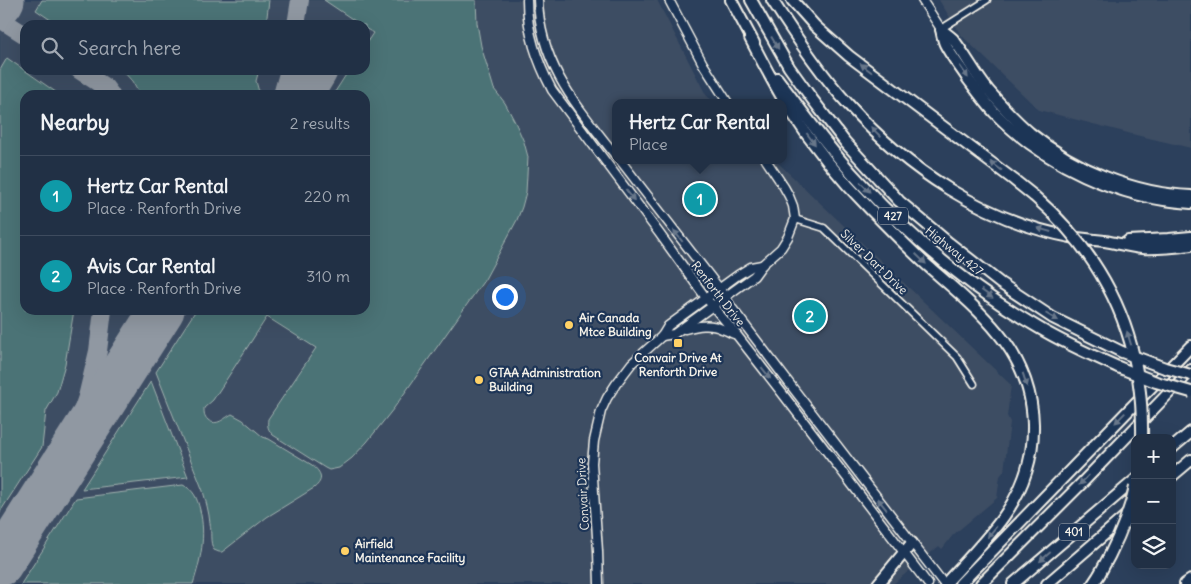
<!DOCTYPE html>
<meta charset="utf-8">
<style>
body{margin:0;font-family:Delius,sans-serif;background:#2d3c50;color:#f1f3f6}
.controls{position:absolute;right:15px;bottom:15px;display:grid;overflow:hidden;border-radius:10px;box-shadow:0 5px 20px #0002}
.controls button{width:45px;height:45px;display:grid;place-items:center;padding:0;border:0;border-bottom:1px solid #3e4b5e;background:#213045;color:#f1f3f6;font:25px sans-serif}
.you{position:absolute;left:504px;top:296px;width:18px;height:18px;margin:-12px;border:4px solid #fff;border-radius:50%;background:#1a73e8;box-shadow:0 0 0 8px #1a73e833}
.badge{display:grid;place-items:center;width:32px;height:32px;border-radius:50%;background:#8c9099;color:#fff;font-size:16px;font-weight:700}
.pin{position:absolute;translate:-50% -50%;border:2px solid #fff;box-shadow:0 1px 5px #0006}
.popup{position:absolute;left:612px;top:99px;width:175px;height:65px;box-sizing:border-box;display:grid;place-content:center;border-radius:10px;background:#213045;filter:drop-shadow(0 1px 4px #0005);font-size:16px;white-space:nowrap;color:#a2a9b3}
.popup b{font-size:19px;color:#f1f3f6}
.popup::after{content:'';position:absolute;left:50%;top:100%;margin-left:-10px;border:10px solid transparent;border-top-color:#213045}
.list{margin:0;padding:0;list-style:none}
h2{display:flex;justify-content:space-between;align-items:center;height:65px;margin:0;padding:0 20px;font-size:21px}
h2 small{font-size:16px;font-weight:400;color:#a2a9b3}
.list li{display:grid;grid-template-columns:32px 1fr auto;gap:15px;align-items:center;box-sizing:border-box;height:80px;padding:0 20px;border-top:1px solid #3e4b5e}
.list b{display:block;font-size:19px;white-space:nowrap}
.list p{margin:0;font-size:16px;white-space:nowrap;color:#a2a9b3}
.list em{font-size:16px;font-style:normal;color:#a2a9b3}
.icon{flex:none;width:28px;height:28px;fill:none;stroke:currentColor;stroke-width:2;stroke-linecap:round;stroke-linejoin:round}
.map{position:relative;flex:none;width:1191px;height:584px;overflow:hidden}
.search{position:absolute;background:#213045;box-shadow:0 5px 20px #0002;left:20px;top:20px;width:350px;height:55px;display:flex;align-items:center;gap:12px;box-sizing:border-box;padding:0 18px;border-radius:15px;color:#a2a9b3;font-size:19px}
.panel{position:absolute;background:#213045;box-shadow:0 5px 20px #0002;left:20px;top:90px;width:350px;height:225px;border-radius:15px}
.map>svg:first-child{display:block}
.built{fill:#3e4d63;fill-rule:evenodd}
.green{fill:#4c7376;stroke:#a0b2af}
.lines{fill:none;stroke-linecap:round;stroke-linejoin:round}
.taxiway{stroke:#9098a2;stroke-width:18}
.runway{stroke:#9098a2;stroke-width:45}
.street-casing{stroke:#f4f1e8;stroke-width:9}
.secondary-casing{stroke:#f4f1e8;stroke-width:11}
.highway-casing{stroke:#f4f1e8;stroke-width:14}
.street{stroke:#1d3557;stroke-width:5.5}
.secondary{stroke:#1d3557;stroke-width:8}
.highway{stroke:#1d3557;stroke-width:10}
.highway-bridge-casing{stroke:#f4f1e8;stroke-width:14;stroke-linecap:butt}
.highway-bridge{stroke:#1d3557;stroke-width:10}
.oneway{fill:#68778a}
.poi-dot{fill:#ffd166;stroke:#1d3557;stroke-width:2}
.labels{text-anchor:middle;stroke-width:4.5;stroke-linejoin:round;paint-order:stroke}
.shield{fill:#1d3557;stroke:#b4b9bc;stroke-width:1}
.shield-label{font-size:11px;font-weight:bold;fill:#f4f1e8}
.street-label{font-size:12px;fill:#f4f1e8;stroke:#1d3557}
.poi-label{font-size:12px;font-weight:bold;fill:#f4f1e8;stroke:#1d3557;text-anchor:start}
</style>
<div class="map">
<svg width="1191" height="584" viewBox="0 0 1191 584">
<rect width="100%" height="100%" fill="#2c405c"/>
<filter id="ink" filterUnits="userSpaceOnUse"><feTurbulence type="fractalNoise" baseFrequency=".02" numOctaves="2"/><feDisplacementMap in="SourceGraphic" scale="10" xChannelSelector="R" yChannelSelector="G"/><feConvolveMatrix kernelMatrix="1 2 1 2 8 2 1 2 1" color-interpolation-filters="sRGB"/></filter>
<g filter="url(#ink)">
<g class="built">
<path d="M0 0H657L706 95 715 103H616V160H775L1011 385 1007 416 1010 422 1004 471 1000 476 997 498 953 535 942 549 939 546 893 584H0ZM25 25H365V70H25ZM25 95H365V310H25Z"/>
<polygon points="939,0 1191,0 1191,148 1136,135 1039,110 961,35"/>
</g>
<g class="green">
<polygon points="42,0 269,0 266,25 58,25 36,10"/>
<path d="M324 0H476L477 23 481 46 494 89 505 103 516 124 524 142 528 157 526 192 522 207 517 220 485 279 394 408 367 442 352 458 339 468 329 470 325 468 273 435C268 430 267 426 268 419L316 348 267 317 213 400 204 408C204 413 204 416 208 420 217 427 224 418 232 414L243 420 263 437 269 439 312 465C322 473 324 480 314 488L267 517 222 552H219L214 550C209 542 212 532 210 523 209 512 206 502 203 491L156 372 196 310H365V95H333L349 70H365V45L373 33 365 28V25H361Z"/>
<polygon points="7,58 60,95 25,95 25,310 74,310 65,364 57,392 46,411 42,447 0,512 0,70"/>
<polygon points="122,70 259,70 256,81 259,92 257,95 140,95 132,81"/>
<polygon points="151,381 188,477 82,489"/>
<path d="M183 485C194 490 197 498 200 510 206 536 201 559 193 584H21L76 498Z"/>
</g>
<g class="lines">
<g class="taxiway">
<polyline points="0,19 25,35"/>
<polyline points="296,25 300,0"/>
<polyline points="79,70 105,87 111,95"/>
<polyline points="282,95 289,70"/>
<polyline points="64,464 87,397 98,351 103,310"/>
</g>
<g class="runway">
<polyline points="0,3 2,0"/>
<polyline points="300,95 315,70"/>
<polyline points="0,564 162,310"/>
</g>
<defs>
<g id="street">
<polyline points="941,29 987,0"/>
<polyline points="795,219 824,228 957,357 974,384"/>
</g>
<g id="secondary">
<path d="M527 0C527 33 537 61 552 90L659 233 706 298 736 334 782 393 928 584"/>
<path d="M538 0C540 66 578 107 616 156"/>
<polyline points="669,0 703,64 728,103"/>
<polyline points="922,0 941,29"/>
<polyline points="620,160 719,288 732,308 789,383 944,584"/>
<path d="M685 329C697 326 710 323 722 329 726 330 729 332 734 334"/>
<polyline points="662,336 674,334 754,276 762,265 781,248 788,237 795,219 793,206 789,196 784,187 766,160"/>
<polyline points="599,584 598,551 592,463 594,441 601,411 607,398 616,384 632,363 662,336 668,326 738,275 751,267 762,265"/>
</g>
<g id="highway">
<polyline points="731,0 754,43"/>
<polyline points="751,0 789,67 812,99 845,142 899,201 949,243 1000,283 1053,318 1122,352"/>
<path d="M772 0C795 36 819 72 848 104 906 169 984 221 1071 237 1082 239 1094 240 1105 241 1117 243 1129 247 1142 248 1158 249 1175 247 1191 245"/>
<polyline points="792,0 815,26 849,56 1014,180 1034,196"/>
<path d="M941 29C942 34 943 40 945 44 951 56 961 68 968 79 977 91 985 102 994 112 1043 164 1120 199 1191 203"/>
<path d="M941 29C945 33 950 36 953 39 965 54 975 74 988 90 1001 105 1015 120 1030 133 1074 169 1134 194 1191 196"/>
<path d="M750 38C762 61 774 85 788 107 812 144 840 179 871 210 890 229 908 248 928 266 952 287 978 308 999 334 1043 388 1044 459 1004 516 987 540 965 562 945 584"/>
<path d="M777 78C804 114 830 150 860 182 912 239 973 290 1039 328 1064 343 1091 355 1118 367"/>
<polyline points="1128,241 1169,239 1191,237"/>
<polyline points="1172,448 1191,432"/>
<polyline points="1172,476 1191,460"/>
<polyline points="878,584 912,543"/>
<polyline points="960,584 1191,346"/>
<polyline points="981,584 1081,484 1191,370"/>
<polyline points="1013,584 1135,480"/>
<polyline points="1047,584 1135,508"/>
<polyline points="1093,584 1099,575"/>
<polyline points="1185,584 1191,580"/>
</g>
</defs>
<use href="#street" class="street-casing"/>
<use href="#secondary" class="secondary-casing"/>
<use href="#highway" class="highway-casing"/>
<use href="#street" class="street"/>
<use href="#secondary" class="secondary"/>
<use href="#highway" class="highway"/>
<defs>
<g id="highway-bridge">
<path d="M1034 196C1108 260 1144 340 1142 438"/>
<polyline points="1122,352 1165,368 1191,375"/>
<polyline points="1118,367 1156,382 1191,392"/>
<path d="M1099 575C1115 547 1128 518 1135 487"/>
</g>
</defs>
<use href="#highway-bridge" class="highway-bridge-casing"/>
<use href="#highway-bridge" class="highway-bridge"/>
</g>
<defs><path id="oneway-solid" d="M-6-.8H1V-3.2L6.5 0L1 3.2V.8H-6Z" transform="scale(1.25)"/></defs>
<g class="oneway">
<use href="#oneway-solid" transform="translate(775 43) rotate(59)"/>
<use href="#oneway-solid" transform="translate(866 68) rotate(-143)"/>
<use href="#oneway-solid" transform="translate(964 72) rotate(55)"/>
<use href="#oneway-solid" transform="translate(876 132) rotate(-136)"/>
<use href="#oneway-solid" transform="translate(811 139) rotate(53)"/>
<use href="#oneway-solid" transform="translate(996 166) rotate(-143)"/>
<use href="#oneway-solid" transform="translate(865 187) rotate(46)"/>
<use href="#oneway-solid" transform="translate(630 195) rotate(53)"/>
<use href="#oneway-solid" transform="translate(1044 230) rotate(-164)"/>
<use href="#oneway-solid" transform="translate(678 236) rotate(-128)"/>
<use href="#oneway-solid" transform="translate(921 259) rotate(44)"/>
<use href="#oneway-solid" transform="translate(987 294) rotate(36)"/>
<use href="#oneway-solid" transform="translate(1052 317) rotate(30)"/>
<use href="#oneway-solid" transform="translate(1129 338) rotate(-107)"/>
<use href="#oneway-solid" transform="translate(766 373) rotate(52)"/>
<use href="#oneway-solid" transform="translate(1025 380) rotate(72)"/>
<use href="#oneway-solid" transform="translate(1120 418) rotate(134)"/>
<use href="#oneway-solid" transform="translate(1084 480) rotate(134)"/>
<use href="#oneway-solid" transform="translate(882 504) rotate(-128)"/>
<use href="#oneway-solid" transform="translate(992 532) rotate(129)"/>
<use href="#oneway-solid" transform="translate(1045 557) rotate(139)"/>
</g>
</g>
<g class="poi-dot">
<circle cx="569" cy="325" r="5"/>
<rect x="673" y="338" width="10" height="10" rx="2.5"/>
<circle cx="479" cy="380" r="5"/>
<circle cx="345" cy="551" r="5"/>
</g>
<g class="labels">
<g class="shield">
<rect x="878" y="207.5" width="30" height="17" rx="4"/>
<rect x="1059" y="523.5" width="30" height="17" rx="4"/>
</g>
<g class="shield-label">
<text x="893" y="220">427</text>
<text x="1074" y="536">401</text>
</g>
<g class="street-label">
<text transform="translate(954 251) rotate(39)" y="4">Highway 427</text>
<text transform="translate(874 262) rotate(44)" y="4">Silver Dart Drive</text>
<text transform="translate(718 294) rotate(52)" y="4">Renforth Drive</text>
<text transform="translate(583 494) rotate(-93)" y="4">Convair Drive</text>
</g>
<g class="poi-label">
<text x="579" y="322">Air Canada<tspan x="579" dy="14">Mtce Building</tspan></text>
<text x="678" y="362" text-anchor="middle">Convair Drive At<tspan x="678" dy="14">Renforth Drive</tspan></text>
<text x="489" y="377">GTAA Administration<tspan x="489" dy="14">Building</tspan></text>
<text x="355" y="548">Airfield<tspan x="355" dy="14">Maintenance Facility</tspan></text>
</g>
</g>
</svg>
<div class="controls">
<button>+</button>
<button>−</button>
<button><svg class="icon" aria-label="layers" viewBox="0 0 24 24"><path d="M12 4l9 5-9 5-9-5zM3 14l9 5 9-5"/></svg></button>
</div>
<div class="you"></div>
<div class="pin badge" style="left:700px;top:199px;background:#0f9aa8">1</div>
<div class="popup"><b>Hertz Car Rental</b>Place</div>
<div class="pin badge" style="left:810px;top:316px;background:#0f9aa8">2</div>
<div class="search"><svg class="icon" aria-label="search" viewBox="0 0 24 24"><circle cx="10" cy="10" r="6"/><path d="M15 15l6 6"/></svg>Search here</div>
<section class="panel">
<h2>Nearby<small>2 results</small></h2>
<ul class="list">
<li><span class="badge" style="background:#0f9aa8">1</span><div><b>Hertz Car Rental</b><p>Place · Renforth Drive</p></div><em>220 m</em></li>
<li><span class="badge" style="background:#0f9aa8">2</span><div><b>Avis Car Rental</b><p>Place · Renforth Drive</p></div><em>310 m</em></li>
</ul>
</section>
</div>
